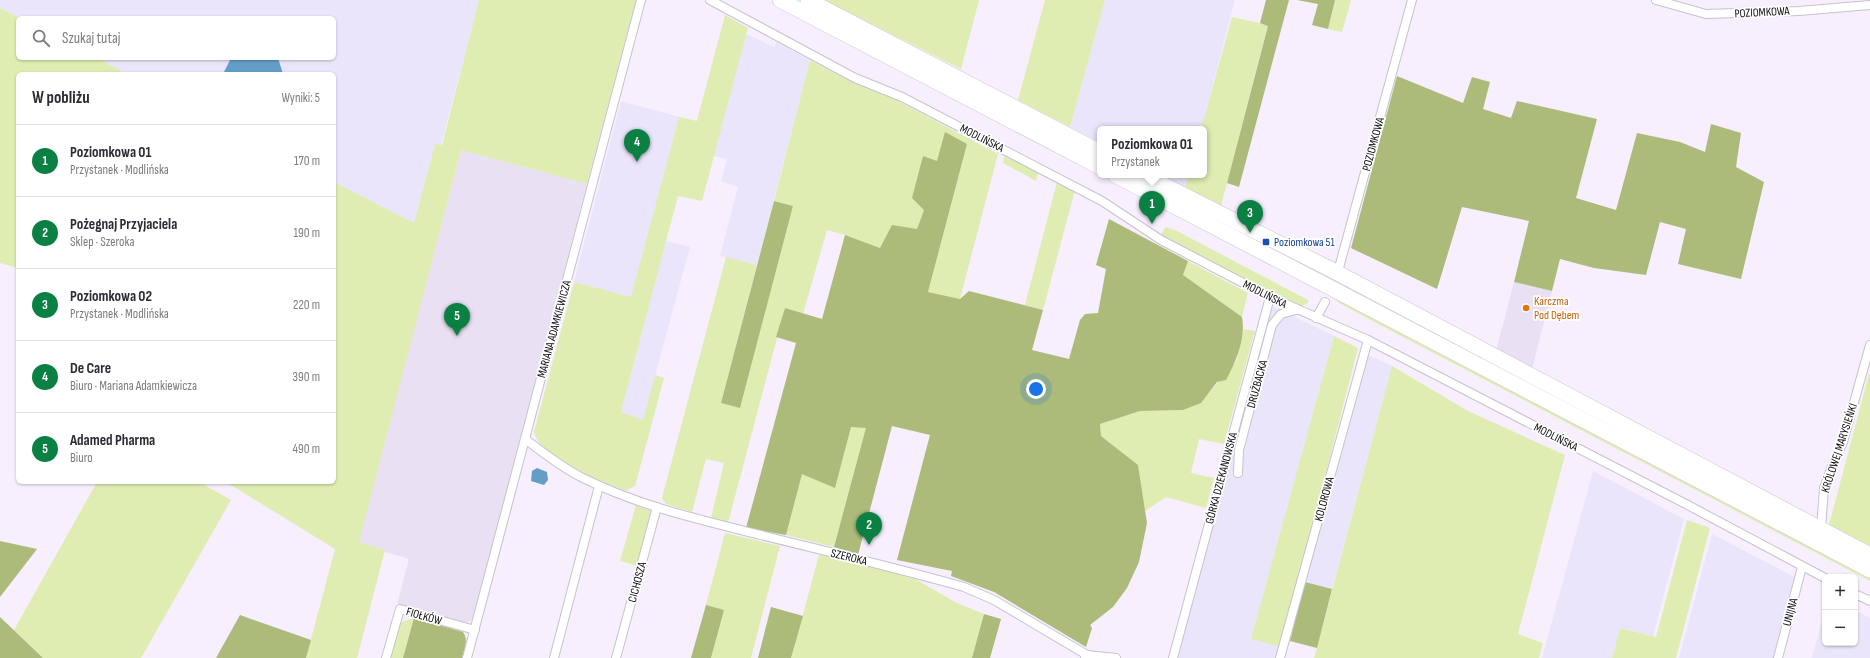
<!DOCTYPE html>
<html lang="pl">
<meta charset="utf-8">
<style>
body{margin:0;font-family:"Sofia Sans Condensed",sans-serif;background:#f2f2f3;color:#2b2b33}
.controls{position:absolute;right:12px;bottom:12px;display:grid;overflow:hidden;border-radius:6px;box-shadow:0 1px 3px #0004}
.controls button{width:36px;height:36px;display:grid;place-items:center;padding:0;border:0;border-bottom:1px solid #e1e1e2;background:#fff;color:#2b2b33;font:20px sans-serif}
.you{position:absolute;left:1036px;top:389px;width:14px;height:14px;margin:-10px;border:3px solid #fff;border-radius:50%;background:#1a73e8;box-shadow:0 0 0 6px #1a73e833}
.badge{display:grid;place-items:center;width:26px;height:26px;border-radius:50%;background:#0b8043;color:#fff;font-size:13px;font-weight:700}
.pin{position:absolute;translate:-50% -33px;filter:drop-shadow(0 1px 2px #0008)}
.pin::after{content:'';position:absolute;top:21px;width:14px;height:12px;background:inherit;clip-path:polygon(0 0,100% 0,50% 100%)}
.popup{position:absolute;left:1097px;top:126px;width:110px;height:52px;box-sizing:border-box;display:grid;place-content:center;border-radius:6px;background:#fff;filter:drop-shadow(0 1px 3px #0005);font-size:13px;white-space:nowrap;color:#7c7c81}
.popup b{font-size:15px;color:#2b2b33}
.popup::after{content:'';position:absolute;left:50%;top:100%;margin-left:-8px;border:8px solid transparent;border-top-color:#fff}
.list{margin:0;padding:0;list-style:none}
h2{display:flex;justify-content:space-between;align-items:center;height:52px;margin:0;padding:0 16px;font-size:17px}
h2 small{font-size:13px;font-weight:400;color:#7c7c81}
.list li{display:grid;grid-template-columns:26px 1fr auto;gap:12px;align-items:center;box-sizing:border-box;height:72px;padding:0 16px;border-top:1px solid #e1e1e2}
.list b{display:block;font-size:15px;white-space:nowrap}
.list p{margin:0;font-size:13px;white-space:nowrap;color:#7c7c81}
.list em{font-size:13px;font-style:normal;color:#7c7c81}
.icon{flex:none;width:22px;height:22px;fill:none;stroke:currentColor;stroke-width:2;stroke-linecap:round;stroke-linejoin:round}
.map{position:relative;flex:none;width:1870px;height:658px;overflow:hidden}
.search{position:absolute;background:#fff;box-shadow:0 1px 3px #0004;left:16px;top:16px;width:320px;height:44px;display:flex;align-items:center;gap:10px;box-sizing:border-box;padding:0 14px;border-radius:6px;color:#7c7c81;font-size:15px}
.panel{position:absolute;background:#fff;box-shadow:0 1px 3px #0004;left:16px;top:72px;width:320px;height:412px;border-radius:6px}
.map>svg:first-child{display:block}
.built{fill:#eae0f4}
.industrial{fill:#ebe5fb}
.green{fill:#dfedb2}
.forest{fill:#acba7a}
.water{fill:#639ec7}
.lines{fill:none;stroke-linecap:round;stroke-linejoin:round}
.street-casing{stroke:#c8c1cf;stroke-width:10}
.highway-casing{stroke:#c8c1cf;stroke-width:16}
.street{stroke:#fff;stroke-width:8}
.highway{stroke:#fff;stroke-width:15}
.transit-dot{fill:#1a4fb4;stroke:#fff;stroke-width:1.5}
.food-dot{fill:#e8710a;stroke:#fff;stroke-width:1.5}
.labels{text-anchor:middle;stroke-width:3.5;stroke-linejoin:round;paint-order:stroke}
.street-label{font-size:12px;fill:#0d0a0f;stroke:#fff}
.transit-label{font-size:12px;fill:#164399;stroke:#fff;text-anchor:start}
.food-label{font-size:12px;fill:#c56008;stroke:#fff;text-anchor:start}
</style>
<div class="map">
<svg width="1870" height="658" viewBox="0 0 1870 658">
<rect width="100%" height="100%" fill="#f7effe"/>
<g class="built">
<polygon points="461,150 587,184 473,620 465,623 397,604 409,559 385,552 385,550 358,542"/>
<polygon points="1514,282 1552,291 1532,369 1496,351"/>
</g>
<g class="industrial">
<polygon points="0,0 479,0 441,145 435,144 414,223 334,182 334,74 127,74 97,58 334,58 334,18 20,18 0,8"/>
<polygon points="1105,0 1235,0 1201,129 1100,129 1100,143 1070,127"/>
<polygon points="746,34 775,47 776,42 810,60 757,265 720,256 738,187 721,181 727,159 714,156"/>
<polygon points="621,101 679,117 631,298 574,282"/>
<polygon points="1162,175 1189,175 1185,187"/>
<polygon points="666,241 690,247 643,420 621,412"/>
<polygon points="1272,306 1334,336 1251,639 1279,646 1276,658 1177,658"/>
<polygon points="1368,355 1392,366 1332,589 1305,582"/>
<polygon points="1593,471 1684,519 1653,636 1620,628 1612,658 1542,658"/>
<polygon points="1712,534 1798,579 1776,658 1679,658"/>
<polygon points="1825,609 1825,643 1855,643 1855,610 1870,618 1870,658 1812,658"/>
</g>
<g class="green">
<polygon points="479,0 636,0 587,184 461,150 359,542 385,550 357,658 306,658 335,549 226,482 334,482 334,182 414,223 435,144 442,145"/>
<polygon points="824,0 979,0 961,69"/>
<polygon points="1045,0 1105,0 1070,127 1018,100"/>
<polygon points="1335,0 1351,0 1342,32 1328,29"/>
<polygon points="0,8 20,18 18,18 18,58 97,58 127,74 18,74 18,268 0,263"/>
<path d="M725 15 748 28 702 201 678 196 621 412 643 420 655 375 664 378 635 486 626 491C602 481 540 459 534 432L574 282 631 297 679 117 697 121Z"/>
<polygon points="1232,17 1268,25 1221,206 1185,187 1189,175 1204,175 1204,129 1201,129"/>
<polygon points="810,60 854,83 881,92 998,154 960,299 928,292 967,144 937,162 922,156 924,210 917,229 880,248 845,235 827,230 803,314 785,308 728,523 711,518 724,463 706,459 692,512 666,504 662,498 726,257 757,265 721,403 740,408 793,206 774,201"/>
<polygon points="1004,156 1038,172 1036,181 1003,163"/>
<polygon points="1057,182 1075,190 1043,310 1025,305"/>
<polygon points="1165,227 1164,229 1166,227 1177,231 1308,300 1308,303 1298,308 1281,296 1231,272 1161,235"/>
<polygon points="1188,261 1248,293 1242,317 1183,275"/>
<polygon points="1330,296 1870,575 1870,581 1382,326 1341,304"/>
<polygon points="1244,329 1255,331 1224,444 1199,439 1191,473 1214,478 1206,508 1166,497 1145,511 1138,465 1101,436 1100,424 1140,411 1183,410 1200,403 1236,362"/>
<polygon points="1334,336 1358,348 1281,647 1251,639"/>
<polygon points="1392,366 1468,411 1565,455 1518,634 1543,643 1539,658 1314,658"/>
<polygon points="1869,374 1870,374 1870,546 1829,525"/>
<polygon points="851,426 867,428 834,547 786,535 802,473 835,487"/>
<polygon points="97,482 199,482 231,500 141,658 43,658 14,630"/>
<polygon points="636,505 653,512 638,566 620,561"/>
<polygon points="1687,520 1710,528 1676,658 1612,658 1620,628 1656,637"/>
<polygon points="725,533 780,546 751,658 711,658 724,610 706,605"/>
<polygon points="819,555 855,562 915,579 957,603 984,614 972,658 791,658"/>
<polygon points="414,618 403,658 390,658 399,623"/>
</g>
<g class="forest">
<polygon points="1266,0 1289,0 1239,187 1227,183 1268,26 1260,23"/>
<polygon points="1297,0 1335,0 1328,29 1312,25 1318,4"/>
<polygon points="1397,76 1463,103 1472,77 1490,82 1483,109 1511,118 1517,101 1597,119 1576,198 1616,210 1637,133 1680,142 1705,152 1711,124 1741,133 1736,167 1764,182 1741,279 1678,264 1686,229 1660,222 1646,275 1594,268 1560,259 1552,291 1514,282 1529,221 1462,207 1437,289 1351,248"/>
<path d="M945 132 967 144 928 292 960 299 969 291 1043 310 1032 350 1069 359 1080 320 1085 314 1098 313 1106 269 1096 265 1109 219 1188 261 1183 275 1242 317C1246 339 1236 361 1226 380L1217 382 1201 403 1183 410 1140 411 1100 424 1101 436 1138 465 1147 523 1139 562 1127 588 1113 607 1090 625 1092 628 1086 647 994 592 951 576 952 571 897 560 930 435 892 426 858 555 834 547 866 428 851 427 835 488 802 474 786 535 746 528 796 343 776 337 785 308 822 319 845 235 880 248 892 225 917 229 924 210 912 198 923 156 937 161Z"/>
<polygon points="774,201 793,206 740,408 721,403"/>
<polygon points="0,541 37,549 0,597"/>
<polygon points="1305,582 1332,589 1317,648 1290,641"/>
<polygon points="706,605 724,610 711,658 691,658"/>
<polygon points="771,607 803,616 791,658 758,658"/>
<polygon points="984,614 1001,619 990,658 972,658"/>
<polygon points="240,615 311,640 306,658 216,658"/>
<polygon points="0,617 43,658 0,658"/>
<path d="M414 618 463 632C469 640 464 649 462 658H403Z"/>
</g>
<g class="water">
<polygon points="231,58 278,58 283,74 223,74"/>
<polygon points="537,468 547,472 548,480 544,485 531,481 532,471"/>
</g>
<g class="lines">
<defs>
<g id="street">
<polyline points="710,0 855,78 902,97 1102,201 1161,240 1270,297 1368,340 1684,503 1825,578"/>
<polyline points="1656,0 1706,14 1799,11 1870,5"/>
<polyline points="1337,275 1412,0"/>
<polyline points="1316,318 1325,302"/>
<path d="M525 439C544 453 562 468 583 478 639 506 701 520 761 535 829 552 897 568 964 587L994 600 1087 655"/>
<polyline points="1238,473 1239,450 1272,325 1281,314 1296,310"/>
<polyline points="1821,529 1824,488 1831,469 1843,442 1870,345"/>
<polyline points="1855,594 1870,601"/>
<polyline points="386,658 400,609 475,630"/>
<polyline points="467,658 641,0"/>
<polyline points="554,658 599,486"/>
<polyline points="616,658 657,507"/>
<polyline points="1085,658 1087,655 1116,658"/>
<polyline points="1173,658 1270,297"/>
<polyline points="1280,658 1368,340"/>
<polyline points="1778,658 1802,567"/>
</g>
<g id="highway">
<polyline points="780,0 1100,167"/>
<polyline points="808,0 1100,152"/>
<polyline points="1115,175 1870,570"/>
<polyline points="1144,175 1332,270 1870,555"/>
</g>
</defs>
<use href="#street" class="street-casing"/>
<use href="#highway" class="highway-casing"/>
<use href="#street" class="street"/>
<use href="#highway" class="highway"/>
</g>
<rect class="transit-dot" x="1262" y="238" width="8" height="8" rx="2"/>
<circle class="food-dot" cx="1526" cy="308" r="4"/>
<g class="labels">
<g class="street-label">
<text transform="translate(1762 12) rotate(-3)" y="4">POZIOMKOWA</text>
<text transform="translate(982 138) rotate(27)" y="4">MODLIŃSKA</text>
<text transform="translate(1373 144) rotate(-75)" y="4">POZIOMKOWA</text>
<text transform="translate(1265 294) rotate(27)" y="4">MODLIŃSKA</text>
<text transform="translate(554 329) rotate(-75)" y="4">MARIANA ADAMKIEWICZA</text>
<text transform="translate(1257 384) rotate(-75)" y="4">DRUŻBACKA</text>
<text transform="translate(1556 437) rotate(27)" y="4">MODLIŃSKA</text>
<text transform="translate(1839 448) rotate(-72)" y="4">KRÓLOWEJ MARYSIEŃKI</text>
<text transform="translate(1221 478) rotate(-75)" y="4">GÓRKA DZIEKANOWSKA</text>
<text transform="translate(1324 499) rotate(-75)" y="4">KOLOROWA</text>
<text transform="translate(849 557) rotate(14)" y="4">SZEROKA</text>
<text transform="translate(637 582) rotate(-75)" y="4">CICHOSZA</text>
<text transform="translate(1790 612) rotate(-75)" y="4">UNIJNA</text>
<text transform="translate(424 616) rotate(16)" y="4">FIOŁKÓW</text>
</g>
<g class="transit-label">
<text x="1274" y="246">Poziomkowa 51</text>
</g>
<g class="food-label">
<text x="1534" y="305">Karczma<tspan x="1534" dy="14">Pod Dębem</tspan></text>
</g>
</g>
</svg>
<div class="controls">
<button>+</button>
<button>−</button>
</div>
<div class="you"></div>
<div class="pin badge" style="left:1152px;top:224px">1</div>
<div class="popup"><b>Poziomkowa 01</b>Przystanek</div>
<div class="pin badge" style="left:869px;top:545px">2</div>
<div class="pin badge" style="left:1250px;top:233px">3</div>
<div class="pin badge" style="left:637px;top:162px">4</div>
<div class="pin badge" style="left:457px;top:336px">5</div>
<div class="search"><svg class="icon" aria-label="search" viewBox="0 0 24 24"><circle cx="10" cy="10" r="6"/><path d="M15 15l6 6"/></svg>Szukaj tutaj</div>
<section class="panel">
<h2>W pobliżu<small>Wyniki: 5</small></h2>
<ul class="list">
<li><span class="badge">1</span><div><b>Poziomkowa 01</b><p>Przystanek · Modlińska</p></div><em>170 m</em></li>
<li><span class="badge">2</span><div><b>Pożegnaj Przyjaciela</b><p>Sklep · Szeroka</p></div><em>190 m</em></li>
<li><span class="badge">3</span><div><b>Poziomkowa 02</b><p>Przystanek · Modlińska</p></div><em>220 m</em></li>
<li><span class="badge">4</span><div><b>De Care</b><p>Biuro · Mariana Adamkiewicza</p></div><em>390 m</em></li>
<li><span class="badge">5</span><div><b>Adamed Pharma</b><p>Biuro</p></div><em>490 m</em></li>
</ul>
</section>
</div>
